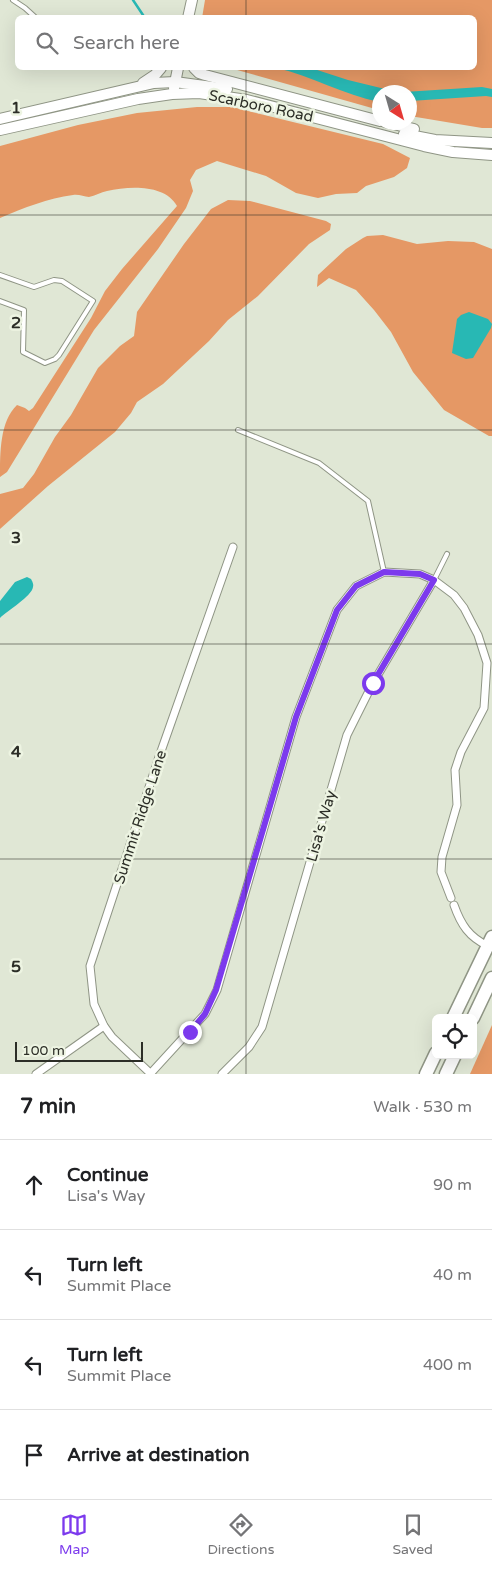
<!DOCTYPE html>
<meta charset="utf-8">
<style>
body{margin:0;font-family:"Varela Round",sans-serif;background:#f2f2f2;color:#202124}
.controls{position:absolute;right:15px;bottom:15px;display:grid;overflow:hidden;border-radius:8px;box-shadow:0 5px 20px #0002}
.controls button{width:45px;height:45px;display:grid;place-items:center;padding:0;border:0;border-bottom:1px solid #e0e0e0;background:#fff;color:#202124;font:25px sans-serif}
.compass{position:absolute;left:372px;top:85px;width:45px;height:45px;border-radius:50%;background:#fff;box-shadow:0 5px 20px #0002;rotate:143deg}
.scale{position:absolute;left:15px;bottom:12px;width:128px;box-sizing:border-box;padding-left:5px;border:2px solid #2c2e27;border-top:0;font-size:14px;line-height:18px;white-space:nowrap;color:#2c2e27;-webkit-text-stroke:4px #edf4e2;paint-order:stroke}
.stop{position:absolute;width:15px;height:15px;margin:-11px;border:4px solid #7c3aed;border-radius:50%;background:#fff}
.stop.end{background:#7c3aed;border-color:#fff;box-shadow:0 1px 5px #0008}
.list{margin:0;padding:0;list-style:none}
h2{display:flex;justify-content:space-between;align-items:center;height:65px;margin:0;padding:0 20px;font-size:21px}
h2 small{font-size:16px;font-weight:400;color:#757577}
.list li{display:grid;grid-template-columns:32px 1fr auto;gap:15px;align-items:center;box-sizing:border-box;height:90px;padding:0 20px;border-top:1px solid #e0e0e0}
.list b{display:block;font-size:19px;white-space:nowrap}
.list p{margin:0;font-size:16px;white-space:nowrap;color:#757577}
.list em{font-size:16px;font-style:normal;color:#757577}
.icon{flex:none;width:28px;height:28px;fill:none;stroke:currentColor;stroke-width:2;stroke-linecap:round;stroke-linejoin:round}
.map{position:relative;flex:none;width:492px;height:1074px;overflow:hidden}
.search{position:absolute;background:#fff;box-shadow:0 5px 20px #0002;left:15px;right:15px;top:15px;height:55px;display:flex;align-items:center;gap:12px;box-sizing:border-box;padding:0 18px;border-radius:8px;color:#757577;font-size:19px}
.sheet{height:425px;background:#fff}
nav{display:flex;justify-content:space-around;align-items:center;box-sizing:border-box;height:70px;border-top:1px solid #e0e0e0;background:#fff;font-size:14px;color:#757577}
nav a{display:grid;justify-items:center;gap:2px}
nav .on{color:#7c3aed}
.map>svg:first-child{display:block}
.forest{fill:#e59865}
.water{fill:#28b8b4}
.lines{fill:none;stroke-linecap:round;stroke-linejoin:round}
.stream{stroke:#28b8b4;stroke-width:2.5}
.lane-casing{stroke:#8f9585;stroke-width:6}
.street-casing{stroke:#8f9585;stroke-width:9}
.secondary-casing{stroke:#8f9585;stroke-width:12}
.highway-casing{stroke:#8f9585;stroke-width:15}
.lane{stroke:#fff;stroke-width:4}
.street{stroke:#fff;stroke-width:7}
.secondary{stroke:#fff;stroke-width:10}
.highway{stroke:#fff;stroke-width:12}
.route{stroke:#7c3aed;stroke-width:6}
.grid{fill:none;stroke:#2c2e27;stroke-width:1;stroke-opacity:0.55}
.labels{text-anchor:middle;stroke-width:5;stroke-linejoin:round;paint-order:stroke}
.street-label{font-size:15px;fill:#2c2e27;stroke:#edf4e2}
.grid-label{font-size:16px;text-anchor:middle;font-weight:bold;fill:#2c2e27;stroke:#edf4e2;stroke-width:5;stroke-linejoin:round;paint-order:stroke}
</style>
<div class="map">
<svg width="492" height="1074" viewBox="0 0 492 1074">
<rect width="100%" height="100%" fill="#e0e7d5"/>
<g class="forest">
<polygon points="205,0 492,0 492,128 482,128 410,116 410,92 380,92 379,110 230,68 474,68 474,18 202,18"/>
<path d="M197 107H232L383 144 410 158 407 168 394 177 366 186 357 193 336 194 318 198 296 193 266 176 217 161 196 170 190 180 193 191 186 208 158 249 94 330 7 472 0 477C0 452 0 421 17 405L25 408 29 411 33 408 91 318 105 291 122 269 177 206C165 184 129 186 107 191 101 192 95 196 89 197 84 197 79 194 73 195 48 198 24 208 0 218V146L78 125 137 113Z"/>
<polygon points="228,200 250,201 326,221 331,224 330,230 309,244 258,296 228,320 209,341 163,384 137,402 131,413 115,432 48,486 0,529 0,494 23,488 34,474 55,437 71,415 98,368 120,346 134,336 137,312 184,244 211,209"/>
<polygon points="383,235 417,244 448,241 474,242 492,249 492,436 489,436 444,410 413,372 391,332 374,310 356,290 329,278 317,287 318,275 346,249 363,238 367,236"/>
<polygon points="492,1025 492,1074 470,1074"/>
</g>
<g class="water">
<path d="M277 68H311L348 80 385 89 404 92 482 87 492 89V97L486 96 410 101V92H380L379 102C344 95 312 76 277 68Z"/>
<polygon points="469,312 488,319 492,324 491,328 473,358 466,359 452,353 457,319 461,315"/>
<path d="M27 577 31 579C32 581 34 584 33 587 32 596 7 611 0 618V601L15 582Z"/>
</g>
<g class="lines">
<polyline class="stream" points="133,0 145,18"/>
<defs>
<g id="lane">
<polyline points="13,0 25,8 36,18"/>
<polyline points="0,275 34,287 54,280 62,281 93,301 59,355 55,359 45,363 23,352 24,310 0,301"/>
<polyline points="238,430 319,463 368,501 384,572"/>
<polyline points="434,580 447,554"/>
</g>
<g id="street">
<path d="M454 905C461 925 469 937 488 946"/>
<polyline points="150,1073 112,1037 104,1026 94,1004 90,966 159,757 233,547"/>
<polyline points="36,1074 104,1026"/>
<polyline points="150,1074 205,1014 217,990 296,717 337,610 356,586 384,572 420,574 434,580 454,595 464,608 478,635 487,663 484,708 461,752 455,770 457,805 442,857 441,872 451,898"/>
<polyline points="222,1074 249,1047 262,1027 347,735 373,683 434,580"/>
</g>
<g id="secondary">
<polyline points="188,18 192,0"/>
<polyline points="194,68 199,73 205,75 380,121"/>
<polyline points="143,83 155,75 161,68"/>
<polyline points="174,88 178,68"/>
<polyline points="0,119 154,83 175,82 227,89"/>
<polyline points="385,122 414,129"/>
<polyline points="0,130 138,99 172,94 199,93 247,100 424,146 453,152 492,155"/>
<polyline points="404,134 435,140 492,143"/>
</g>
<g id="highway">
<polyline points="453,1018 492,937"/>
<polyline points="473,1018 492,978"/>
<polyline points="426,1074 436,1053"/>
<polyline points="446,1074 455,1055"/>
</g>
</defs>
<use href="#lane" class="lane-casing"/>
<use href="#street" class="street-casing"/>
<use href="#secondary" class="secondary-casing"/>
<use href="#highway" class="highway-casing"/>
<use href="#lane" class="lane"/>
<use href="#street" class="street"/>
<use href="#secondary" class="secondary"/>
<use href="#highway" class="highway"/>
</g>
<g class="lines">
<polyline class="route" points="190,1032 205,1014 216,990 296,717 337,610 356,586 384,572 420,574 434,580 373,683"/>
</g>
<path class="grid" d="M246 0V18M246 68V1074M0 215H492M0 430H492M0 644H492M0 859H492"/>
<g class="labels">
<g class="street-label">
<text transform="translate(261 106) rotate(12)" y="5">Scarboro Road</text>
<text transform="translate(140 817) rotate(-72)" y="5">Summit Ridge Lane</text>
<text transform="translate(321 826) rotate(-74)" y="5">Lisa's Way</text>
</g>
</g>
<g class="grid-label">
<text x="16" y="113">1</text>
<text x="16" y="328">2</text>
<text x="16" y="543">3</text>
<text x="16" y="757">4</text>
<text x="16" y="972">5</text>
</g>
</svg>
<div class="controls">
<button><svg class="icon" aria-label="locate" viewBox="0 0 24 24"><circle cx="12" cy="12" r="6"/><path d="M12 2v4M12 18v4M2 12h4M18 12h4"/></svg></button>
</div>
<svg class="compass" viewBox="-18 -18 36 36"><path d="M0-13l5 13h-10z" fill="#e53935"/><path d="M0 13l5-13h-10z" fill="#757577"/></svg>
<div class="scale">100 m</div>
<div class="stop" style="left:373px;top:683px"></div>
<div class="stop end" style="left:190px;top:1032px"></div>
<div class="search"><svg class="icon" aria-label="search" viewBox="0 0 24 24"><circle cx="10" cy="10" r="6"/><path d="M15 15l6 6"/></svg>Search here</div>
</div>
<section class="sheet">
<h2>7 min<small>Walk · 530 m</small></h2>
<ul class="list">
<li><svg class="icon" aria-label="ahead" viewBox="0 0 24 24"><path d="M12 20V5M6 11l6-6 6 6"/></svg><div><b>Continue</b><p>Lisa's Way</p></div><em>90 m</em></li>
<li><svg class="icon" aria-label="left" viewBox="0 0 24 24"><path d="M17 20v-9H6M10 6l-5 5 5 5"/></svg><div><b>Turn left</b><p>Summit Place</p></div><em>40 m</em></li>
<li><svg class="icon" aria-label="left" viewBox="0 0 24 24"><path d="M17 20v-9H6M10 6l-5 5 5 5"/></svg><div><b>Turn left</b><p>Summit Place</p></div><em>400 m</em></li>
<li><svg class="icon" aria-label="arrive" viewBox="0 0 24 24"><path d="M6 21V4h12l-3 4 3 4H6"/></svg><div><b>Arrive at destination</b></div></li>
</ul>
</section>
<nav>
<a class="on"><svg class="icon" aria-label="map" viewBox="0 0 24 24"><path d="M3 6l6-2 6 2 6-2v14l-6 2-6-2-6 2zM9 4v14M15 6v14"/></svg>Map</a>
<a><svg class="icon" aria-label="directions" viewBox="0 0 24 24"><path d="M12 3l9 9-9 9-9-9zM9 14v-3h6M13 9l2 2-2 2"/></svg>Directions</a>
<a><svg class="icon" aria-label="saved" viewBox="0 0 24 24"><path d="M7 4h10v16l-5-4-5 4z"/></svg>Saved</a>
</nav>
